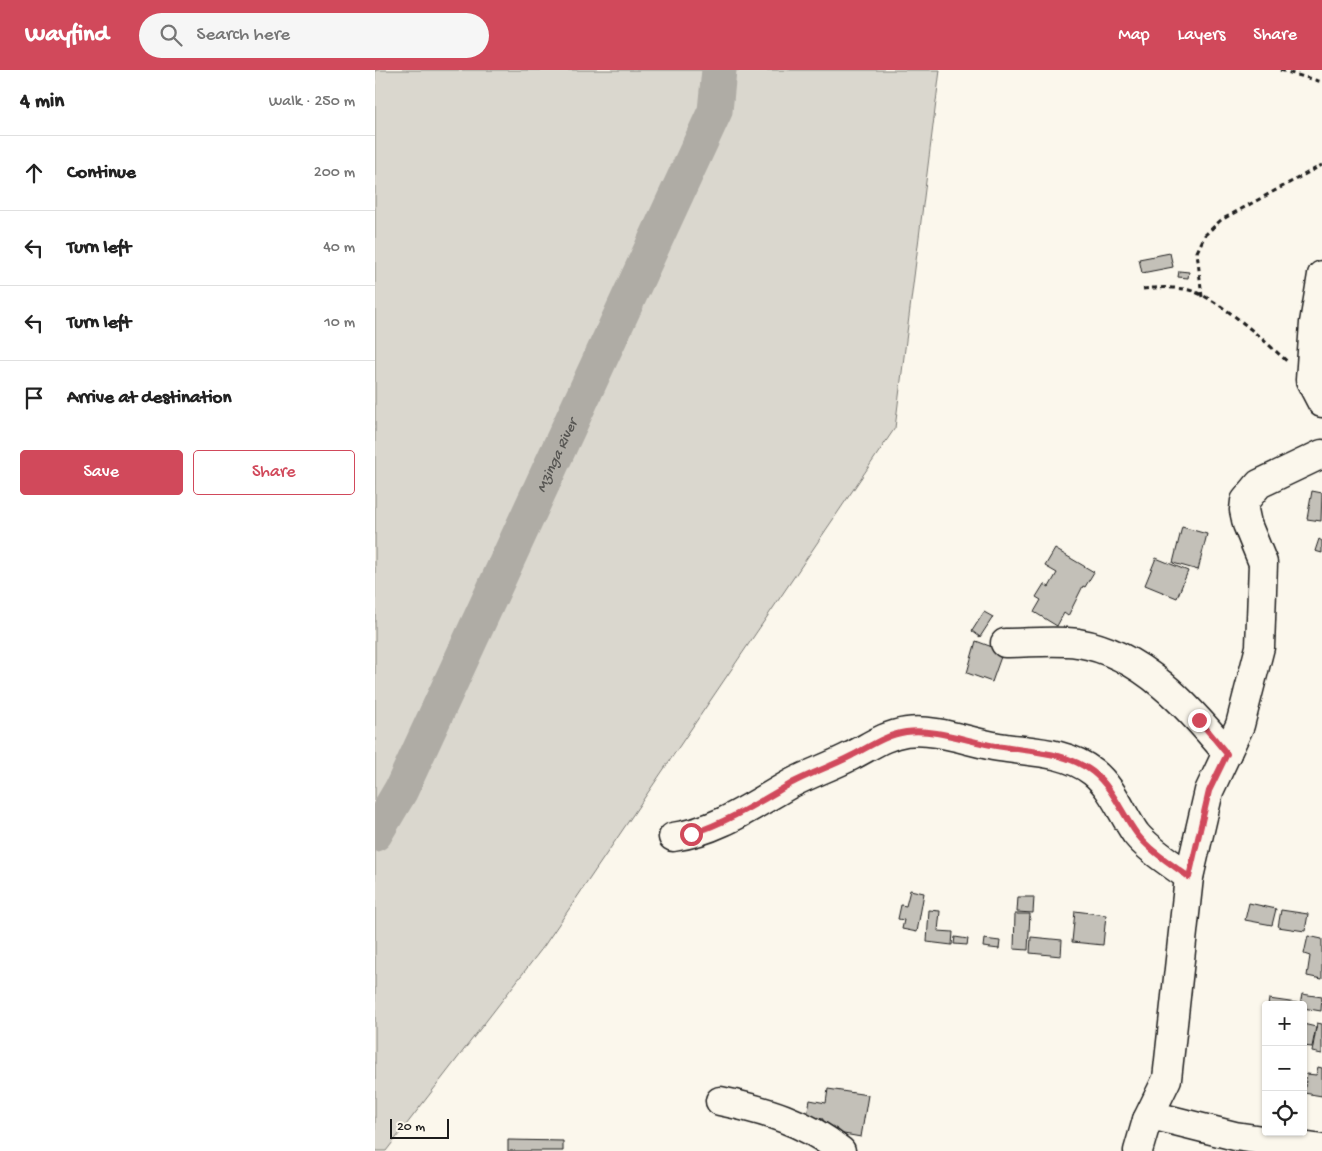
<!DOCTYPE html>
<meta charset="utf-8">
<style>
body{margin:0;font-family:"Gochi Hand",sans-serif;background:#f6f6f6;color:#222}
.controls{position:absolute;right:15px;bottom:15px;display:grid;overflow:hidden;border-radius:5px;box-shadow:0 1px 4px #0004}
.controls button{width:45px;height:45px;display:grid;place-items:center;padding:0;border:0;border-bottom:1px solid #e0e0e0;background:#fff;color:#222;font:25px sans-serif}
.scale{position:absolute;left:15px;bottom:12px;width:59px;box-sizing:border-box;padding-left:5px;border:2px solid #1c1c1c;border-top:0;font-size:14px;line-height:18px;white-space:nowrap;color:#1c1c1c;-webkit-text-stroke:4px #fbf7ec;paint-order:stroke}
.stop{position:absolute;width:15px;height:15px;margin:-11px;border:4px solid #d1495b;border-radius:50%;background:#fff}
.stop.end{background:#d1495b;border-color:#fff;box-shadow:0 1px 5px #0008}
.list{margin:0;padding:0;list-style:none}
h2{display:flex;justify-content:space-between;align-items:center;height:65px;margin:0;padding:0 20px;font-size:21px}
h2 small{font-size:16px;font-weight:400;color:#767676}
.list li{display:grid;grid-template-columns:32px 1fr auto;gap:15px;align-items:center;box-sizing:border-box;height:75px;padding:0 20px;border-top:1px solid #e0e0e0}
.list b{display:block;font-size:19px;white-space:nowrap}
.list em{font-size:16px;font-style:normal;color:#767676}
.actions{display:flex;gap:10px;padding:15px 20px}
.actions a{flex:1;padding:11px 0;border:1px solid #d1495b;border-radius:5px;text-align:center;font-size:18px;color:#d1495b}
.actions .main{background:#d1495b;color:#fff}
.icon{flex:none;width:28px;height:28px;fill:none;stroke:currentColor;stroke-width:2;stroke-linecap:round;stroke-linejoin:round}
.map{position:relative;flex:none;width:947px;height:1081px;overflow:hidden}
header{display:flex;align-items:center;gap:30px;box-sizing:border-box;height:70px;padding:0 25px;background:#d1495b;color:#fff}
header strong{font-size:24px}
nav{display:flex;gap:28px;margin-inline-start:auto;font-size:18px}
.search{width:350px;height:45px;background:#f6f6f6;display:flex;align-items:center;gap:12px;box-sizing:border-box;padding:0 18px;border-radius:28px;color:#767676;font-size:19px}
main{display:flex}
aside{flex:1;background:#fff}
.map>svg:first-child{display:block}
.green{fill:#dad7ce;stroke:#7b7a75}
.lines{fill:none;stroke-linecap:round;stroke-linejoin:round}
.river{stroke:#afaca5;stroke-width:35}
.building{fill:#c3c0b8;stroke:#1c1c1c}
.minor-casing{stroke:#1c1c1c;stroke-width:31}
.path{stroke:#1c1c1c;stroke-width:3;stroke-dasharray:5 4;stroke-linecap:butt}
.minor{stroke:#fbf7ec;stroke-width:28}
.route{stroke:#d1495b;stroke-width:6}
.labels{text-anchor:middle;stroke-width:4;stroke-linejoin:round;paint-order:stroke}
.water-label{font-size:15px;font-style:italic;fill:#575653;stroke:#fbf7ec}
</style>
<header>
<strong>Wayfind</strong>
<div class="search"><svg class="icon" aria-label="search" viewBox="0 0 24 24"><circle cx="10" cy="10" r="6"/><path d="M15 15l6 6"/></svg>Search here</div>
<nav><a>Map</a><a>Layers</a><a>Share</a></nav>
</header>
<main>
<aside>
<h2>4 min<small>Walk · 250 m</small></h2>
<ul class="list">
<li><svg class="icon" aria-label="ahead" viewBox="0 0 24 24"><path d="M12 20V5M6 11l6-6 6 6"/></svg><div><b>Continue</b></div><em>200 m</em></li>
<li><svg class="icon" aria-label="left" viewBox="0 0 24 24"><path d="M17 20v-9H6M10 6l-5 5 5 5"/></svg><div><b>Turn left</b></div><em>40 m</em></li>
<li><svg class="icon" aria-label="left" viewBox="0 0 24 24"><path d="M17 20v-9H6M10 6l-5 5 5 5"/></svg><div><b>Turn left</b></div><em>10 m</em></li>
<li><svg class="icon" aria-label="arrive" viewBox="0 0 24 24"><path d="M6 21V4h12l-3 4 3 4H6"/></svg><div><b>Arrive at destination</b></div></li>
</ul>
<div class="actions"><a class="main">Save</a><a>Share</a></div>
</aside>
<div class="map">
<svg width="947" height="1081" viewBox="0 0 947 1081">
<rect width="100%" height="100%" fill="#fbf7ec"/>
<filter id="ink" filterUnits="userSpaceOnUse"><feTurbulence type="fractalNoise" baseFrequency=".02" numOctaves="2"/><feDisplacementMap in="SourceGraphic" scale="10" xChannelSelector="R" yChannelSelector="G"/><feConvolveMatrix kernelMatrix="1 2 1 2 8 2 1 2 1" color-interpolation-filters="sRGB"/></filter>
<g filter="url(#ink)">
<polygon class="green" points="0,0 565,0 520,358 169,876 11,1081 0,1081"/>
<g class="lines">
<path class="river" id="s1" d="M0 764 26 720 340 41 344 0"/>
</g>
<g class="building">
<polygon points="795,183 798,197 767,203 764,189"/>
<polygon points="804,201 814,202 813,208 803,207"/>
<polygon points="937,421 947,423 946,451 932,449"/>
<polygon points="807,457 832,464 823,500 798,493"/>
<polygon points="944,469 947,471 947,483 940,481"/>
<polygon points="680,479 719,502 710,517 708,516 693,546 689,543 682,556 659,542 666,530 661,527 669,514 674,517 682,503 670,496"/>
<polygon points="781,488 813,501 802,528 770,515"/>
<polygon points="609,542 618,547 605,567 597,561"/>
<polygon points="601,571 628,581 617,612 592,603"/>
<polygon points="535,820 549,823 542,862 527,859 529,850 523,849 526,835 531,836"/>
<polygon points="643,827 659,827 658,843 642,842"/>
<polygon points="874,833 901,839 897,855 870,850"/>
<polygon points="554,840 565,841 563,861 578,862 577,875 552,872"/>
<polygon points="906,840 933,844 930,861 903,857"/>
<polygon points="700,841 731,845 728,875 697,872"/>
<polygon points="640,844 655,844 653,880 639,879"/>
<polygon points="933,866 947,869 947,909 932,906 935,886 929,884"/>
<polygon points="580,867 593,869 592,875 579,874"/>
<polygon points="656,867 687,870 686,886 655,883"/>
<polygon points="609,869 625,871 624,879 608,877"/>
<polygon points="927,924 947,927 946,941 928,938 928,935 925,935"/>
<polygon points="894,929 922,933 922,935 893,935"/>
<polygon points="942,953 947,954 947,984 937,982"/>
<polygon points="928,954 941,957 937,977 928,976"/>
<polygon points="943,997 947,998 947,1026 929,1023 932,1004 941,1005"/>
<polygon points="453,1019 493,1025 486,1067 446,1060 448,1049 432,1046 435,1030 451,1033"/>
<polygon points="133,1070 188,1071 188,1081 133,1081"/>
</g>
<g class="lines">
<defs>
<g id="minor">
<polyline points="947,205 939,253 935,310 947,333"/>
<path d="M630 573C654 573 679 570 703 573 766 583 814 637 852 683"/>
<path d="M298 767C343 761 378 735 417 713 436 703 457 696 476 686 494 677 510 665 531 662 562 658 593 672 624 677 655 682 691 681 718 702 738 718 747 744 761 764 775 781 797 794 814 807"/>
<path d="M345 1031C389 1040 431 1052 466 1081"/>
<polyline points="772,1050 784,1047 860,1066 947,1079"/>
<polyline points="763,1081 772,1050 792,1009 814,807 834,721 865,655 885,577 888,493 872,454 869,440 870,431 884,414 947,384"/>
</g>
</defs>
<use href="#minor" class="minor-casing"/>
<g class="path">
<polyline points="905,0 947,12"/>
<path d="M768 219C783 217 799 217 814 220 844 228 889 271 913 292"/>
<polyline points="827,227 822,182 830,165 846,150 947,95"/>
</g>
<use href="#minor" class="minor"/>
</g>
</g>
<g class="lines" filter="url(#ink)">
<path class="route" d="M316 764C353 752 384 732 417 713 436 703 457 696 476 686 494 677 510 665 531 662 564 658 595 673 628 677 658 682 692 682 718 702 738 718 747 744 762 764 775 781 796 794 814 807L834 721 852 684 824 650"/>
</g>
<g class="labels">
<g class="water-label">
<text dy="5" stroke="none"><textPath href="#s1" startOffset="420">Mzinga River</textPath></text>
</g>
</g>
</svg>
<div class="controls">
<button>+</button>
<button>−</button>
<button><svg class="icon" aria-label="locate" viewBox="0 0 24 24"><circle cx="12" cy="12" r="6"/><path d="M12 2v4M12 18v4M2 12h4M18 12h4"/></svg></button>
</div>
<div class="scale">20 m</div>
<div class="stop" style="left:316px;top:764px"></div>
<div class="stop end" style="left:824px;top:650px"></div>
</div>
</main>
